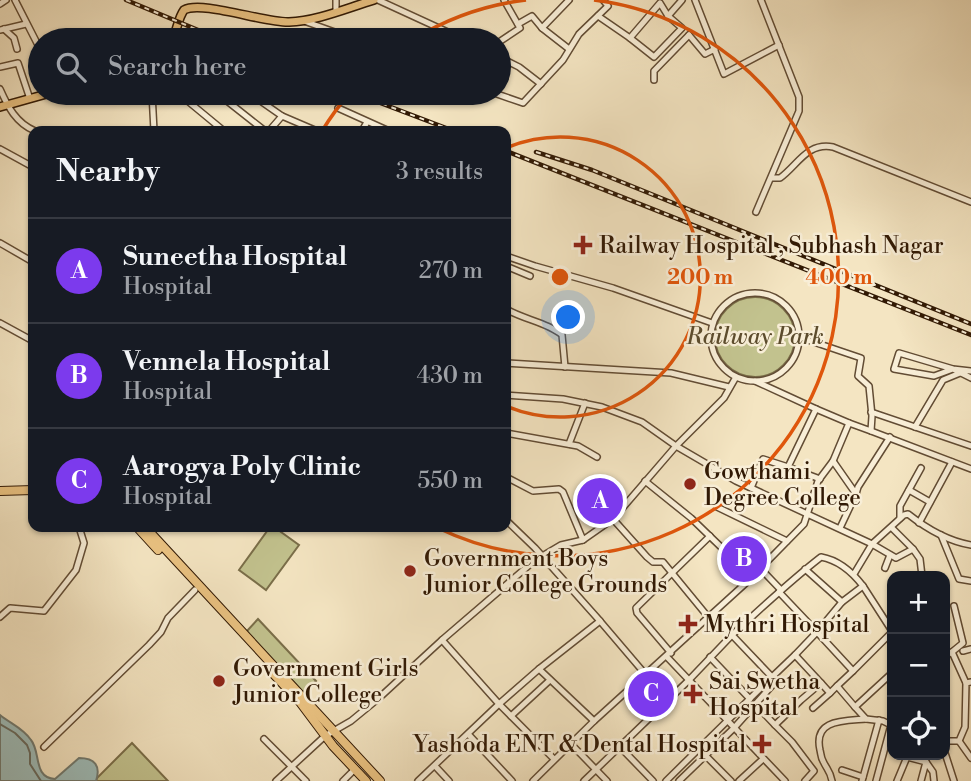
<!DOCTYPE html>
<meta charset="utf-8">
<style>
body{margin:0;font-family:"Libre Bodoni",serif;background:#20242c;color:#f1f3f6}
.controls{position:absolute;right:21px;bottom:21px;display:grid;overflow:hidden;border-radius:14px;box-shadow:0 2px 5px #0004}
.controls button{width:63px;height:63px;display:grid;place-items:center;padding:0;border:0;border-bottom:2px solid #363941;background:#171b24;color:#f1f3f6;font:35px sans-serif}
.you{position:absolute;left:569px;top:318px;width:24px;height:24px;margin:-18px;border:5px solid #fff;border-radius:50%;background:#1a73e8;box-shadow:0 0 0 10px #1a73e833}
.badge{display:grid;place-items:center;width:46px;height:46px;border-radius:50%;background:#7c3aed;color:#fff;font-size:23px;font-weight:700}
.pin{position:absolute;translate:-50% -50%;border:4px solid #fff;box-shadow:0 2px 7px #0006}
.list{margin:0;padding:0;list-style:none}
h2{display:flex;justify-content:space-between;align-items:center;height:91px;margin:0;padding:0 28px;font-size:30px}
h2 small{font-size:23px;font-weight:400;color:#9ea1a6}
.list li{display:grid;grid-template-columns:46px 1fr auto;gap:21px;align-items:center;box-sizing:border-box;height:105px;padding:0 28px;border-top:2px solid #363941}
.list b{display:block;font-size:26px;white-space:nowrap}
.list p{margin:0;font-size:23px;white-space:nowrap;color:#9ea1a6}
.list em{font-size:23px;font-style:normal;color:#9ea1a6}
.icon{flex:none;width:38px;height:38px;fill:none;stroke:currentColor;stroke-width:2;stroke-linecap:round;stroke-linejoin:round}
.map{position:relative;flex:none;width:971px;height:781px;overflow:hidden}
.search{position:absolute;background:#171b24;box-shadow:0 2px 5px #0004;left:28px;top:28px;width:483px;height:77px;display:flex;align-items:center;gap:18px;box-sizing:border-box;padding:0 24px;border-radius:38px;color:#9ea1a6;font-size:26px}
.panel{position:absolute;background:#171b24;box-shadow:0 2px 5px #0004;left:28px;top:126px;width:483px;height:406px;border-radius:14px}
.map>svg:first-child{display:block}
.green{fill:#c2c28e;stroke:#7a6e49;stroke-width:2}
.water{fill:#9ebdba;stroke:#727b71;stroke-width:2}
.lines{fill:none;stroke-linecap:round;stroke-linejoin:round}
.shore{stroke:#686b5f;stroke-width:2}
.minor-casing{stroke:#624c34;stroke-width:8}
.major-casing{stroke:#311904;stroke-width:10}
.highway-casing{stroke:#311904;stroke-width:10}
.minor{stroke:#f8eed7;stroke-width:5}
.major{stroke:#eac281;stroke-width:7}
.highway{stroke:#eac281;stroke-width:8}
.rail-casing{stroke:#311904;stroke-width:4.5}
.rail{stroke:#f8eed7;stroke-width:2;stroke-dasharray:5;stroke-linecap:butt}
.ring{fill:none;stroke:#df560c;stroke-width:3.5}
.poi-dot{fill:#8f2418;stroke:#f8eed7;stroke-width:2.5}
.labels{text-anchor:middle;stroke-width:5;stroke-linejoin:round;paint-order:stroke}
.poi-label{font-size:23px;fill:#311904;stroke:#f8eed7;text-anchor:start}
.park-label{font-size:23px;font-style:italic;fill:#5c4c2d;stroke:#f8eed7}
.centre{fill:#df560c;stroke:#f8eed7;stroke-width:3.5}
.ring-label{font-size:21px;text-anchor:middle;font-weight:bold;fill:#df560c;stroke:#f8eed7;stroke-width:5;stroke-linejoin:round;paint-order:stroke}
</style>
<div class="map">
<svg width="971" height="781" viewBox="0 0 971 781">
<rect width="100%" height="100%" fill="#f4e5c2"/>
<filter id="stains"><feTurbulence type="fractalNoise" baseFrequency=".00286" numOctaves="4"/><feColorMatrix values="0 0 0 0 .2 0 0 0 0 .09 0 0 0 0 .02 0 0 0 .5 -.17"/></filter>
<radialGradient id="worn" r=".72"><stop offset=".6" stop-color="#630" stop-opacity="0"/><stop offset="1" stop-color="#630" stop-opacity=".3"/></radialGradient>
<g class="green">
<circle cx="755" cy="337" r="40"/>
<polygon points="270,527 274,527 299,545 266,590 239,570"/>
<polygon points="258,619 316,681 303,692 246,632"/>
<polygon points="132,743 168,781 96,781 97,778"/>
</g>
<path class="water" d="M0 715C11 724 23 728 31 740 41 752 33 778 55 779L79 758C95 758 101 766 96 781H0Z"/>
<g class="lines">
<polyline class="shore" points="0,724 15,733 27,745 30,753 30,764 41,781"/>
<defs>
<g id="minor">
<polyline points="15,0 40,49"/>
<polyline points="378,0 465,40"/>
<polyline points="695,0 724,74 779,45"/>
<polygon points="660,3 668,16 682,28 654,57 630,38"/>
<polyline points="0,4 6,0"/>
<polyline points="336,11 336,0"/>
<polyline points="598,16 630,38"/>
<polyline points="668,16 682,0"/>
<polyline points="304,21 357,40"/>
<polyline points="518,24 532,16 542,28"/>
<polyline points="4,29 14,38 17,49"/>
<polyline points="0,30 26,24"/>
<polyline points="689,35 705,54 715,49"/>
<polyline points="182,38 186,32 190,31 212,40"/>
<polyline points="499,42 520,28 504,0"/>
<polyline points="569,49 542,28 569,0"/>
<polyline points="499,57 519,67 541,84"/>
<polyline points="0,67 18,63 30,99"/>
<polyline points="654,80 654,71 689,35"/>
<path d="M0 89C8 107 16 123 35 131"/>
<polyline points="152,93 154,131"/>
<polyline points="178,93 224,131"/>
<polyline points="217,93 265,131"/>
<polyline points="249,93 282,116"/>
<polyline points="330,93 338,96"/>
<polyline points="494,93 523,103 563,60 579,34 608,6 603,0"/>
<polyline points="338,108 389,131"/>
<polyline points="269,131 282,116 317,131"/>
<polyline points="362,131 367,122"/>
<polyline points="0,149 33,167"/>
<path d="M772 178H780C798 165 807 142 833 147L971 202"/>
<polyline points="756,212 799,111 799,97 761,0"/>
<polyline points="0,243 33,262"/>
<polyline points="506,256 535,266 613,288 712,323"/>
<polyline points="506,266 530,276"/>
<circle cx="755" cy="337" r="44"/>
<path d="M506 309C522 319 549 323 562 335L565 367"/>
<polyline points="0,323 33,341"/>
<polyline points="506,363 671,373 729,387"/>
<polyline points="971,371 953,369 934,376 894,369 899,353 953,369 971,378"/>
<polyline points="755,381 816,409"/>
<polyline points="506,395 563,399 602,407 642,422 676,446 736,481 872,544 854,574"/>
<polyline points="871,412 971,446"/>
<polyline points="915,427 943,380 960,373"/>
<polyline points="871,431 971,469"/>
<polyline points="506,433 578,446 597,457"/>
<polyline points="569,444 585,403"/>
<polyline points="833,461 856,494 858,487 890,437"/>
<polyline points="506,477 533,491 559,489 563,492 583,540"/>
<polyline points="820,479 788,467 816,409 849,423"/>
<polyline points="645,481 691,518 752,577"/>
<polyline points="751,488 763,459 788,467"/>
<polyline points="909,490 930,502"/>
<polyline points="717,507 787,541"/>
<polyline points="900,518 900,506 921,468"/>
<polyline points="613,519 647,557 653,562 663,562 709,618"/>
<polyline points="506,520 535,548 600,621"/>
<polyline points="919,523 952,462"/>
<polyline points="840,528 856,494"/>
<polyline points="892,528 913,549"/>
<polyline points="941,535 959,579 971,581"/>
<polyline points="760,568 781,590"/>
<polyline points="885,568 890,555"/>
<path d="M922 576 920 559 913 549 896 558 872 544 904 515 908 514C927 529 947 541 971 545"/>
<polyline points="863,586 892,631"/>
<polyline points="779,592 817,632 842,602"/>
<polyline points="0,617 10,608 44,611 76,570 84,543 79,527"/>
<polyline points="963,651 971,649"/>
<polyline points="952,652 963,643 954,606"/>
<polyline points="671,653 637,613 636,608 710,536"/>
<polyline points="795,655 817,632 853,671 892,632"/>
<polyline points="945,656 952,652 966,683"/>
<polyline points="667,657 785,781"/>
<polyline points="710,657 750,699"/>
<polyline points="539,669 594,721"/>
<polyline points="772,677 795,655 821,683 801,700 775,725 792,742 814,771 805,781"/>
<polyline points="837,686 853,671"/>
<polyline points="830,693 837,686 855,707"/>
<polyline points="756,705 775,725"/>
<polyline points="813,708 830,693 821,683"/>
<polyline points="511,716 550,680"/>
<polyline points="469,735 512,781"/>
<polyline points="264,739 306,781"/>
<polyline points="945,741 959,741 965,727 966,683 971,682"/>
<polyline points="959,741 971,758"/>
<polyline points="572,745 607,781"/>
<polyline points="44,747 149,645 161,632 168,618 195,590"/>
<polyline points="620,747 653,781"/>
<polyline points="945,753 954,781"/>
<polyline points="704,754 731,781"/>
<polyline points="554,759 499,704 539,669 600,621 646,675"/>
<polyline points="926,762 933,772 934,781"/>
<polyline points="435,766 449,781"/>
<polyline points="842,770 863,777"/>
<polyline points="276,781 325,736 351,721 379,698 442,640 534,561 561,545 583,540 613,519 676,446 724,398 736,377"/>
<polyline points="343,781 355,769"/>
<polyline points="418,781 499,704 442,640"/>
<polyline points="533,781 594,721 746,583 804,524 818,481 833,461 849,423 871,431 872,416 869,386 858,376 861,358 799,337"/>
<polyline points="584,781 689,680 732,635 713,614"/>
<path d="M666 781 772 677 732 635C761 608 790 581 821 557 838 560 853 573 863 586L842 602 805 569"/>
<polyline points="679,781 734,728 776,681"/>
<polyline points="739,781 763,759"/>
<path d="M832 781C830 770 827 770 823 761 821 758 821 754 820 750 813 719 844 721 866 719"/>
<polyline points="862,781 879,720"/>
<polyline points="876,781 891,725 883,721 866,719 855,707 892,673"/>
<polyline points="897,781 907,757 926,762 921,781"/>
</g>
<g id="major">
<path d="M172 40C177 31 178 18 184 10 201 0 265 23 289 22 317 21 347 8 374 0"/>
<polyline points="0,107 50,93"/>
</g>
<g id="highway">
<polyline points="0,491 33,490"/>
<polyline points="137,527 158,550"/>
<polyline points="145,527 380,781"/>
<polyline points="267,667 300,702 333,746 366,781"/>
</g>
</defs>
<use href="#minor" class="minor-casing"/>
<use href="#major" class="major-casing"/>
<use href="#highway" class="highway-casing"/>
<use href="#minor" class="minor"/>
<use href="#major" class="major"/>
<use href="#highway" class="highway"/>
<defs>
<g id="rail">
<polyline points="126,0 222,40"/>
<polyline points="354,93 454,131"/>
<polyline points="506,151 971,335"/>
<polyline points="536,152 592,170 971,324"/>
</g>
</defs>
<use href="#rail" class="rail-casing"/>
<use href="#rail" class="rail"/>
</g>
<g class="ring">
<path d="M506 148A140 140 0 1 1 506 406"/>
<path d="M322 131A279 279 0 0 1 349 94M414 39A279 279 0 0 1 526 0M594 0A279 279 0 1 1 438 528"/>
</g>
<g class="poi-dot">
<path d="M579.5 234.5h7v7h7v7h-7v7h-7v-7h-7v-7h7z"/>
<circle cx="690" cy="484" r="7"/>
<circle cx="410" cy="571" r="7"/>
<path d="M684.5 613.5h7v7h7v7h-7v7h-7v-7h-7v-7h7z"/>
<circle cx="219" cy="681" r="7"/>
<path d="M689.5 683.5h7v7h7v7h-7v7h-7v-7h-7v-7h7z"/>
<path d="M758.5 733.5h7v7h7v7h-7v7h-7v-7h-7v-7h7z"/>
</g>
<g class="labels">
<g class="poi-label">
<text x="599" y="253">Railway Hospital , Subhash Nagar</text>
<text x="704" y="479">Gowthami<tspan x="704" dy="26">Degree College</tspan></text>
<text x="424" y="566">Government Boys<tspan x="424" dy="26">Junior College Grounds</tspan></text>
<text x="704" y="632">Mythri Hospital</text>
<text x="233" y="676">Government Girls<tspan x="233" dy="26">Junior College</tspan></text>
<text x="709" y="689">Sai Swetha<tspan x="709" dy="26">Hospital</tspan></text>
<text x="746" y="752" text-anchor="end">Yashoda ENT &amp; Dental Hospital</text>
</g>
<g class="park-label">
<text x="755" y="344">Railway Park</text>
</g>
</g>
<circle cx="560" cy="277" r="10" class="centre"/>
<g class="ring-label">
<text x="700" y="284">200 m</text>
<text x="839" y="284">400 m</text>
</g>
<rect width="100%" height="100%" filter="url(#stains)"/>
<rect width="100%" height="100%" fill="url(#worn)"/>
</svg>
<div class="controls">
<button>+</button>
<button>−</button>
<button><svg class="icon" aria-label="locate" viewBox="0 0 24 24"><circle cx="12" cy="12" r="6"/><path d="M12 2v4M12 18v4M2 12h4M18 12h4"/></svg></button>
</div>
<div class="you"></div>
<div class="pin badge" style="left:600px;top:501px">A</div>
<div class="pin badge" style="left:744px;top:559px">B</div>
<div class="pin badge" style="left:651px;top:694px">C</div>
<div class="search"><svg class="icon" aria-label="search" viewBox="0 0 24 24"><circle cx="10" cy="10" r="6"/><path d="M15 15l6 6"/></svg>Search here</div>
<section class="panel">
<h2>Nearby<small>3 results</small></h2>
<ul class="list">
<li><span class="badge">A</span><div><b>Suneetha Hospital</b><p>Hospital</p></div><em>270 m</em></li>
<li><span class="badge">B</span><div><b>Vennela Hospital</b><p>Hospital</p></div><em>430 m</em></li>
<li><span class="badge">C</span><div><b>Aarogya Poly Clinic</b><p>Hospital</p></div><em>550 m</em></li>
</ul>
</section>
</div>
